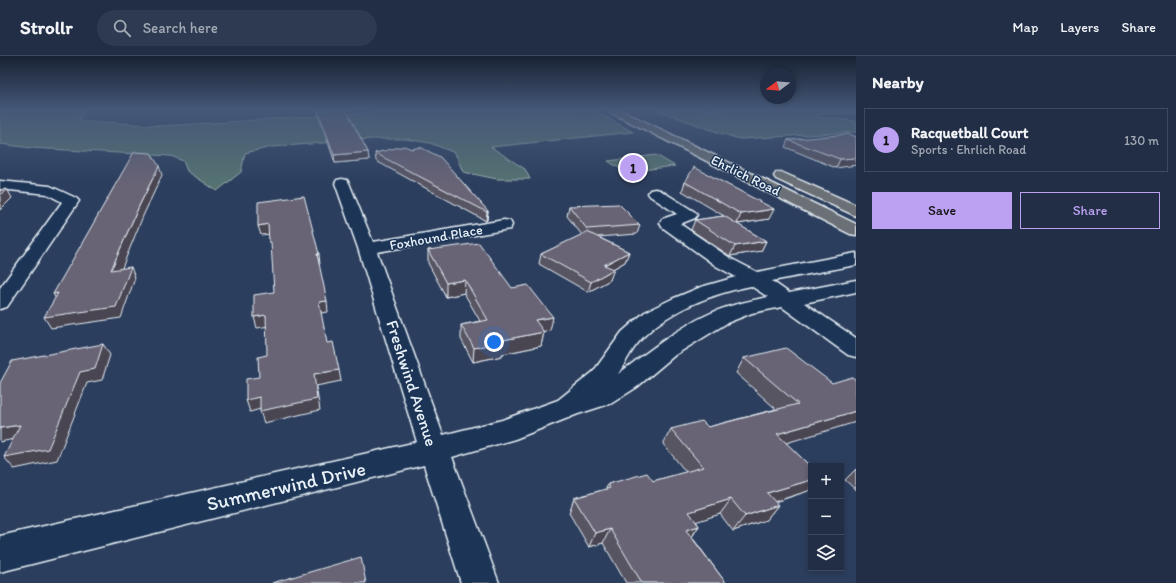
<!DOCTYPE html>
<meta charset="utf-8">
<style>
body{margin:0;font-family:Itim,sans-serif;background:#2d3a51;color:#f1f3f6}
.controls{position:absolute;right:12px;bottom:12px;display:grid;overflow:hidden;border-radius:0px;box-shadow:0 2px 6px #0003}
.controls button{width:36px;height:36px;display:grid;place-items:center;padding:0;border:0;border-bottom:1px solid #3e4a5f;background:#212e46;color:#f1f3f6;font:20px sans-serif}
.compass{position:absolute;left:760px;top:12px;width:36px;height:36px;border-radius:50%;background:#212e46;box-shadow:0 2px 6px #0003;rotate:254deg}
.you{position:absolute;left:494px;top:286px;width:14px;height:14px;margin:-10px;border:3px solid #fff;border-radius:50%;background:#1a73e8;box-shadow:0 0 0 6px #1a73e833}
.badge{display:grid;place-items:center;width:26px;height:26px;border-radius:50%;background:#bca0f2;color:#111;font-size:13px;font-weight:700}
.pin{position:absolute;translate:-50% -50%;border:2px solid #fff;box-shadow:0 1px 4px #0006}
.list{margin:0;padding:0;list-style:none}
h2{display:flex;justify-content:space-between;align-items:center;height:52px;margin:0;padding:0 16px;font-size:17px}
h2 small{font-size:13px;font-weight:400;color:#a2a8b3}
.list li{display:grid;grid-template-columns:26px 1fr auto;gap:12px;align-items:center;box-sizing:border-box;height:64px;margin:0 8px 8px;padding:0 8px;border:1px solid #3e4a5f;border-radius:0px}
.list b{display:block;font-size:15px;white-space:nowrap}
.list p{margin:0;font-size:13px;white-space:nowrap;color:#a2a8b3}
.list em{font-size:13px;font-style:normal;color:#a2a8b3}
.actions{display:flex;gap:8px;padding:12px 16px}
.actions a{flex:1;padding:9px 0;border:1px solid #bca0f2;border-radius:0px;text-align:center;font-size:14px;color:#bca0f2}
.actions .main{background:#bca0f2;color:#111}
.icon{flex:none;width:22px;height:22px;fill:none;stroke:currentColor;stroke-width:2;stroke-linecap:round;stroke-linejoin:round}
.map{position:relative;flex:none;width:856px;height:527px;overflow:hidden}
header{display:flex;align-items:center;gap:24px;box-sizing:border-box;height:56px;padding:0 20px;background:#212e46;border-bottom:1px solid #3e4a5f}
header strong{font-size:19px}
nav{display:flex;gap:22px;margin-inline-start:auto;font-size:14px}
.search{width:280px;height:36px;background:#2d3a51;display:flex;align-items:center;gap:10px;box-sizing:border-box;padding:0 14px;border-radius:22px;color:#a2a8b3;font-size:15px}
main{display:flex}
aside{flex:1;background:#212e46}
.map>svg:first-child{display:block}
.green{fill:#547271;stroke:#9eb2b4}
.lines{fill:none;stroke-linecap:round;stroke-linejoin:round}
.minor-casing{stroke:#e8f1f8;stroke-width:3}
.major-casing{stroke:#e8f1f8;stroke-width:3}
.minor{fill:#1d3557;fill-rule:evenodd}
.major{fill:#6b6f75;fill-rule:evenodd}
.wall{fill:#595564;stroke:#e8f1f8}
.shaded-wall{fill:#494551;stroke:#e8f1f8}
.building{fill:#686374;stroke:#e8f1f8}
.labels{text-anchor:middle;stroke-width:3;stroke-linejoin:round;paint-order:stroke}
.far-street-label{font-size:14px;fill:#e8f1f8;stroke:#1d3557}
.street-label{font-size:17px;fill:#e8f1f8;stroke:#1d3557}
.near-street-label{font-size:20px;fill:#e8f1f8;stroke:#1d3557}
</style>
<header>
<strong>Strollr</strong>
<div class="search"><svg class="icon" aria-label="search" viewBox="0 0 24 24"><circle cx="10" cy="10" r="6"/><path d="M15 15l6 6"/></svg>Search here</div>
<nav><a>Map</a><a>Layers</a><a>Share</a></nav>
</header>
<main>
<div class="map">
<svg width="856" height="527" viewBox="0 0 856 527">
<rect width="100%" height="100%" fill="#2c3e5d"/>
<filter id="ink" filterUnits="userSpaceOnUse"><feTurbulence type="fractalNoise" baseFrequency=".025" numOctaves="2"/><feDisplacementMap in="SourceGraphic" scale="8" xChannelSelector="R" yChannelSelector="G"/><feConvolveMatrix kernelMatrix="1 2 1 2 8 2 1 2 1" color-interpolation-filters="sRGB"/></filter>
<g filter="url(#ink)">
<g class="green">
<polygon points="21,54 85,55 79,64 161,70 419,54 593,54 633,76 491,91 525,113 530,123 497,123 463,116 455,97 430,87 406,83 372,83 272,91 245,97 241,116 217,135 187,115 183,105 171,100 32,92 0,88 0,58"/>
<polygon points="657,54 856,54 856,57 818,58 817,61 856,65 856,76 740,83 720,77"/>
<polygon points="656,99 675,110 625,116 608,105"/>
</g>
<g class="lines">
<defs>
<g id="minor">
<path d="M342 123 347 124 349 127 373 186 504 164 510 165 512 169 510 173 504 174 377 196 443 379 502 364 558 344 593 316 622 276 645 256 672 243 701 231 736 221 716 210 662 171 660 167 662 163 677 158 650 140 648 137 650 134 655 133 660 134 695 156 697 159 695 162 680 168 730 202 757 216 856 197V209L772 225 789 237 856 224V236L804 247 856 282V301L848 299 782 251 752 257 727 267 675 299 637 331 612 347 578 358 515 383 452 401 499 527H461L424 409 0 516V480L417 386 358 192 335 127 337 124ZM751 230 768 241C749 245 729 249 711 257 677 272 648 296 618 318 625 308 630 296 638 287 663 256 714 237 751 230Z"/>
<polygon points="0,125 50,130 76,142 79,145 7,251 0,253 0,232 62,146 47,138 0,133"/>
</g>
<g id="major">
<polygon points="609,54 621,54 856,168 856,179 850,178 610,56"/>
<polygon points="781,116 856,149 856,160 776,123 774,120 776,117"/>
</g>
</defs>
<use href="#minor" class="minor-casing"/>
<use href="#major" class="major-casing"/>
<use href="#minor" class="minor"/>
<use href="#major" class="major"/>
</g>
<g class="wall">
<polygon points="317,54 346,54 368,96 369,104 335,107"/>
<polygon points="854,80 836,112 785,91 788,84"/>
<polygon points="412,93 488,155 487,164 486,165 376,105 375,97"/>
<polygon points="685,126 769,163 737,168 766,185 761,195 730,200 691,174 695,164 724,160 682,135"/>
<polygon points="569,150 640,169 637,178 598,181 629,196 625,206 613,213 610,224 588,236 539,208 541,198 582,179 567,160"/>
<polygon points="428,194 512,232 550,275 544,276 541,290 502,298 502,300 473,306 461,283 461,269 480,265 464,237 446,241 428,207"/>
<polygon points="744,302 832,327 786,387 811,411 811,432 808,435 775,446 778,449 766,464 733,475 720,458 696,465 699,470 692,481 726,527 626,527 603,487 589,491 569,457 574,442 606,433 608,428 653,425 686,416 663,388 671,373 708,371 776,353 736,317"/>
<polygon points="856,413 856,434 845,424"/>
</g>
<g class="shaded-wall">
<polygon points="368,96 369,104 335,107 334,99"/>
<polygon points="856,102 856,109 836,112 840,103"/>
<polygon points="159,110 162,119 143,160 117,224 111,214 139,150"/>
<polygon points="7,133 12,142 0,154 0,139"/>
<polygon points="774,153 769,163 737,168 741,158"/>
<polygon points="488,155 487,164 486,165 487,156"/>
<polygon points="268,168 270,178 261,179 258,170"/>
<polygon points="766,185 761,195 730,200 735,190"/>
<polygon points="629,196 625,206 602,219 604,209"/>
<polygon points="317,198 319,198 320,208 319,209"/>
<polygon points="131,211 135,222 121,262 51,272 44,261"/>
<polygon points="614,213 610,224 588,236 591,226"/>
<polygon points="465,224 464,237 446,241 446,227"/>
<polygon points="58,237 59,248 53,238"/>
<polygon points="327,245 328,256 321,257 319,246"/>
<polygon points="266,259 269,270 257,272 254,261"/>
<polygon points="553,261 550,275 533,278 535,264"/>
<polygon points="544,276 541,290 502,298 502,300 473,306 474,292 503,284"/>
<polygon points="103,288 110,299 102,324 87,327 57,404 14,413 4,401 80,316"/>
<polygon points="339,314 341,325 316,330 320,354 264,367 260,355 314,318"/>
<polygon points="260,341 264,352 250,356 246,344"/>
<polygon points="856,355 856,366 766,393 777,378"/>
<polygon points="20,369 29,380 0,386 0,372"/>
<polygon points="811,424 811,432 808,435 755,452 767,437"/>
<polygon points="731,443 720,458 680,471 689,456"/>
<polygon points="778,449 766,464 733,475 745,460"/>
<polygon points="699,470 689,484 686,474"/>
<polygon points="610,473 603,487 589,491 595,477"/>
</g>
<g class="building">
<polygon points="318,54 346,54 368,96 334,99"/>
<polygon points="849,78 854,80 856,80 856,102 840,103 788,84"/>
<polygon points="404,90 412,93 420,91 440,101 488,155 487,156 375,97"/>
<polygon points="134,96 151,97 159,110 139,150 111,214 131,211 116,251 44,261 58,237 53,238"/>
<polygon points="694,111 774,153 741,158 685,126"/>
<polygon points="7,133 0,139 0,134"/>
<polygon points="304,140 319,198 317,198 327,245 319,246 327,287 333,286 339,314 314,318 317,343 260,355 260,341 246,344 246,323 259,321 258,301 267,299 266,259 254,261 254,239 274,236 271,186 269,186 268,168 258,170 258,146"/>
<polygon points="619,148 640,169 587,173 569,150"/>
<polygon points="724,160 766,185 735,190 695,164"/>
<polygon points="587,176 629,196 604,209 614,213 591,226 541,198"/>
<polygon points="479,187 512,232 528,229 553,261 535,264 544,276 503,284 503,286 474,292 461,269 488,264 465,224 446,227 428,194"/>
<polygon points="103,288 95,313 80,316 48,393 4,401 20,369 0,372 0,327 12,305"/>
<polygon points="786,292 832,327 852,321 856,324 856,355 777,378 811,411 811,424 767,437 778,449 745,460 731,443 689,456 699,470 686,474 726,527 642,527 610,473 595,477 574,442 610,432 608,428 647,417 653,425 703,411 671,373 702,365 708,371 798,348 744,302"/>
<polygon points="361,501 366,527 272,527"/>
</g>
</g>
<linearGradient id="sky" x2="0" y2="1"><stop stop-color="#182233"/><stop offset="0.42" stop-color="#455878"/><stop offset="1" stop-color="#455878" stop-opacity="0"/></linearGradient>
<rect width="856" height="128" fill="url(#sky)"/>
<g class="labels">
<g class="far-street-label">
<text transform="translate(746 119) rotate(26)" y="5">Ehrlich Road</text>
<text transform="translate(436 181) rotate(-10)" y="5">Foxhound Place</text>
</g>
<g class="street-label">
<text transform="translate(412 327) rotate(72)" y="6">Freshwind Avenue</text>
</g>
<g class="near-street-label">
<text transform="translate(286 430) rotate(-13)" y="7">Summerwind Drive</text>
</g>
</g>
</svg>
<div class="controls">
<button>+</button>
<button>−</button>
<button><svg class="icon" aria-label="layers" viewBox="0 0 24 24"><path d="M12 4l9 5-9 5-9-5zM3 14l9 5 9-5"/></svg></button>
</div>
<svg class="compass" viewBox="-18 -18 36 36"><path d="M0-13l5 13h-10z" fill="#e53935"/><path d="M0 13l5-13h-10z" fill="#a2a8b3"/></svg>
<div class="you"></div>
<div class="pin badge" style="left:633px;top:112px">1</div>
</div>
<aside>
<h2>Nearby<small></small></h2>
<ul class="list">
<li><span class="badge">1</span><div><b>Racquetball Court</b><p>Sports · Ehrlich Road</p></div><em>130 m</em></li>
</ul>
<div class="actions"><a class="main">Save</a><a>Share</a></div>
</aside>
</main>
